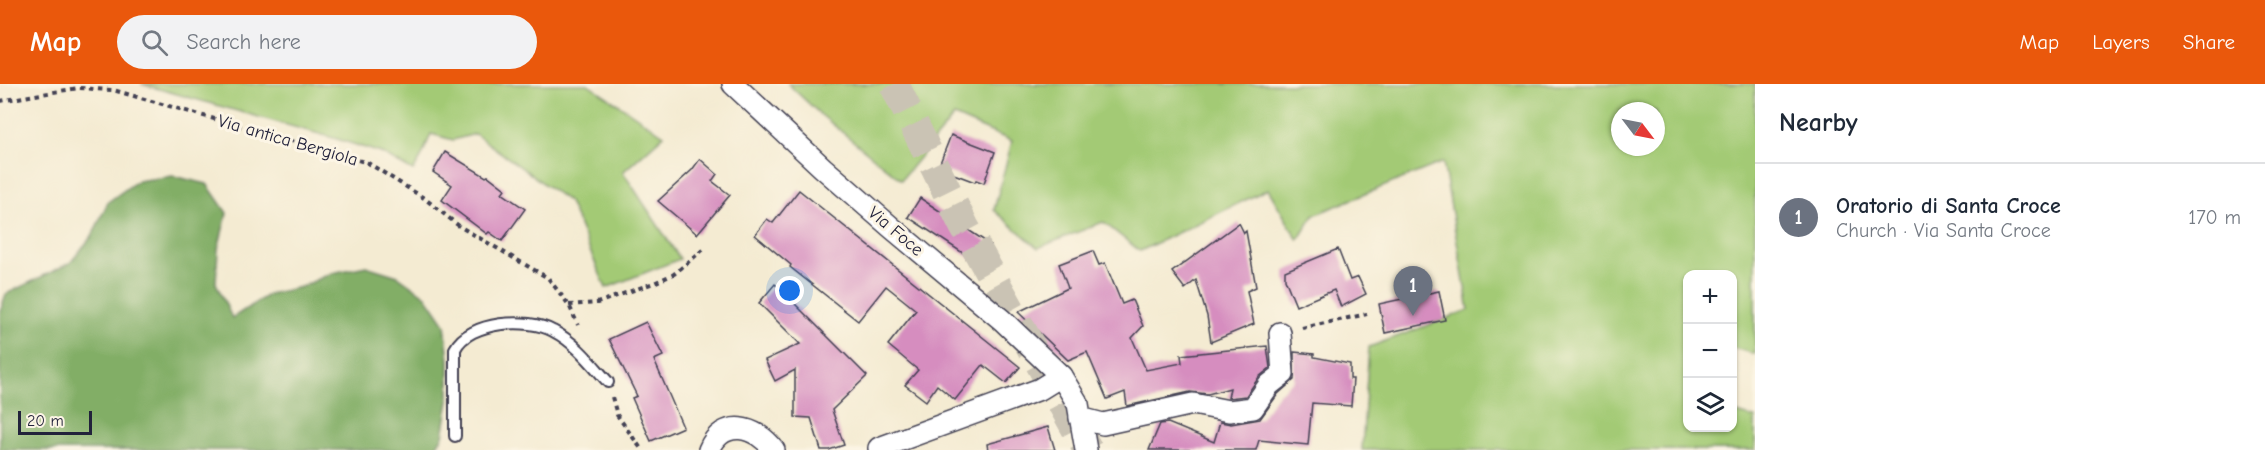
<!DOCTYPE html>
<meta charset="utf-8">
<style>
body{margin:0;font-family:"Comic Neue",sans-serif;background:#f2f2f3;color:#1f2937}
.controls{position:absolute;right:18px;bottom:18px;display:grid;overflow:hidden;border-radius:12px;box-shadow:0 2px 4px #0004}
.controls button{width:54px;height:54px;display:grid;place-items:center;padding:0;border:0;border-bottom:2px solid #e0e1e3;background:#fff;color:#1f2937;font:30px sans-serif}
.compass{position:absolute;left:1611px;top:18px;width:54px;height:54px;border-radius:50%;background:#fff;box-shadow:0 2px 4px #0004;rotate:122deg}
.scale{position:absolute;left:18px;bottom:15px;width:74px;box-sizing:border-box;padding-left:6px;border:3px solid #22223b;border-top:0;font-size:16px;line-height:21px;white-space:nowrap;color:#22223b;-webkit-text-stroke:4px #fcf5e5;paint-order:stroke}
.you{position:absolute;left:790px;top:207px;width:21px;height:21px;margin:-15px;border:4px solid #fff;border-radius:50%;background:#1a73e8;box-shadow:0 0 0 9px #1a73e833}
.badge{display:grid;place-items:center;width:39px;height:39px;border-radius:50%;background:#ea580c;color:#fff;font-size:20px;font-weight:700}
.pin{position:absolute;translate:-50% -50px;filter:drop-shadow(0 2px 3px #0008)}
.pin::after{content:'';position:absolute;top:32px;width:21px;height:18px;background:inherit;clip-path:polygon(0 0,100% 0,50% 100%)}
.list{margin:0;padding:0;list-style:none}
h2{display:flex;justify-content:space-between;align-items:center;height:78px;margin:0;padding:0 24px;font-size:26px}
h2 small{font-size:20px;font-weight:400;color:#747a83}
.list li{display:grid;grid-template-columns:39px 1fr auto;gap:18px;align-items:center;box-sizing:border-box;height:108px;padding:0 24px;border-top:2px solid #e0e1e3}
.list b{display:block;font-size:22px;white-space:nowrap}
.list p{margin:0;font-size:20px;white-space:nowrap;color:#747a83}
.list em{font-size:20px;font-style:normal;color:#747a83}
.icon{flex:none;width:33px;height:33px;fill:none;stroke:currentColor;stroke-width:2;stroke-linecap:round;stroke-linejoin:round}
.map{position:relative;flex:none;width:1755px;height:366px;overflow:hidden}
header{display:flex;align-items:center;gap:36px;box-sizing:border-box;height:84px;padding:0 30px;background:#ea580c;color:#fff}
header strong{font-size:28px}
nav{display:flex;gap:33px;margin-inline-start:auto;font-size:21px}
.search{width:420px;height:54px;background:#f2f2f3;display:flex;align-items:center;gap:15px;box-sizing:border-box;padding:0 21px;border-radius:33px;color:#747a83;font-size:22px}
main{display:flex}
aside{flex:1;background:#fff}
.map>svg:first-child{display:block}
.green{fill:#a3ca75;stroke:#627658;stroke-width:1.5;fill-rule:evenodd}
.forest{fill:#82ae66;stroke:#526850;stroke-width:1.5}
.building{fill:#d68dbf}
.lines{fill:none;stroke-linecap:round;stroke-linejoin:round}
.secondary-tunnel{stroke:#cac3b4;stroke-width:30;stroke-dasharray:30 15;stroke-linecap:butt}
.lane-casing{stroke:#424052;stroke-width:14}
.street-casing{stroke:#424052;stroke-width:24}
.path{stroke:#424052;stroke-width:4;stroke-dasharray:4.5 4.5;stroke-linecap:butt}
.lane{stroke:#fff;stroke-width:10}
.street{stroke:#fff;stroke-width:21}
.labels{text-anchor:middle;stroke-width:6;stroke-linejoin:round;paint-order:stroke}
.street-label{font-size:18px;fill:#22223b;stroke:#fcf5e5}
</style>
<header>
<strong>Map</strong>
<div class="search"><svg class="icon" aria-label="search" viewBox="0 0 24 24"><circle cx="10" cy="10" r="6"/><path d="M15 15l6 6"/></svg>Search here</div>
<nav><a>Map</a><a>Layers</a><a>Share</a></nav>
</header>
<main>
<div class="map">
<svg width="1755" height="366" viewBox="0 0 1755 366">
<rect width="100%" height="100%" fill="#fcf5e5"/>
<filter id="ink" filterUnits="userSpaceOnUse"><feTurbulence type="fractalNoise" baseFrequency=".0167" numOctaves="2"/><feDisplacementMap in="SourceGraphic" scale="12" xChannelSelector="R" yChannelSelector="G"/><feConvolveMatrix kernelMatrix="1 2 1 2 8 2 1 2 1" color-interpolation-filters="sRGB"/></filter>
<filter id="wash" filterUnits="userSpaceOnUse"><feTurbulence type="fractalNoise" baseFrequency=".008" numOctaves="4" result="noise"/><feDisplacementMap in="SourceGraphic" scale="24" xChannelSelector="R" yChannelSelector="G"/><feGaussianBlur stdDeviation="1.35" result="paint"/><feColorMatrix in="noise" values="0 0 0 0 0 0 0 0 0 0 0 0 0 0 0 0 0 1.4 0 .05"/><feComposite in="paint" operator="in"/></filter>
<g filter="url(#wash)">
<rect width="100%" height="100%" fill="#f4ebd2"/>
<g class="green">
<polygon points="141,0 588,0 664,51 623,88 680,175 606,204 569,118 475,50 453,56 431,50 421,74 413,87 381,69 337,55"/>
<path d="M788 0H1755V270L1733 264 1732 190H1688V344H1732L1733 328 1755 334V366H1362L1369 263 1469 226 1443 78 1314 131 1298 156 1268 105 1140 167 1103 138 1038 164 994 126 1012 57 954 32 901 96 820 30ZM1620 27H1656V63H1620Z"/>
</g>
<polygon class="forest" points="173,92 207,100 227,129 218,165 216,199 232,234 269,210 301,203 332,189 366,182 398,192 426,212 445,240 449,276 449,317 443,352 434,366 0,366 0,227 6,210 70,179 92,152 108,118 137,97"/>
<g id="blocks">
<g class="building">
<polygon points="951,51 995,68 984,99 976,96 975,98 938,84"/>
<polygon points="445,68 486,93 488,92 505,105 502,109 525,125 502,157 489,148 487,150 442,116 452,101 433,88"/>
<polygon points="700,75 717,90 712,97 730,111 697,150 658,117 692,86"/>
<polygon points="799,106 1020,283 1006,299 983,281 955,316 937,301 926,317 905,301 918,286 888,261 916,226 886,202 858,237 790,183 791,181 755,151 767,135 773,139"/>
<polygon points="920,114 991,161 978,179 908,133"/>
<polygon points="1239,139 1244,149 1246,147 1256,203 1247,207 1254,240 1211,258 1207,232 1196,196 1185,205 1172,188"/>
<polygon points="1338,165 1350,196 1358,193 1366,210 1341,223 1334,206 1296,222 1285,195 1285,187"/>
<polygon points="1093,167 1099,181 1105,179 1122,220 1132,216 1143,242 1132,254 1146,286 1182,279 1181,271 1267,262 1270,284 1259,293 1246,312 1228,314 1230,304 1208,310 1190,308 1127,322 1125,308 1107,315 1087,268 1068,276 1018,228 1068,204 1059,180"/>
<polygon points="775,200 867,292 832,326 844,361 829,366 821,366 811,334 795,333 795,286 775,297 765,276 800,260 759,219"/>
<polygon points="1439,207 1445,236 1385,249 1379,220"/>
<polygon points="646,238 663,272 654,276 683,343 651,357 632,314 637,312 609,255"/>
<polygon points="1294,268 1314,270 1314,273 1350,280 1350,295 1353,295 1351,322 1312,319 1308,361 1259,356 1256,366 1149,366 1160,340 1168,339 1214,358 1220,338 1231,340 1260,335 1278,310 1294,296"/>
<polygon points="1048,343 1055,366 988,366 987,360"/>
</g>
</g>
</g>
<g filter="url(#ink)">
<use href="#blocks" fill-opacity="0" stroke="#424052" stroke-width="1.5"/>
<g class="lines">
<polyline class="secondary-tunnel" points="894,0 964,142 1088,366"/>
<defs>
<path id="lane" d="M455 352V265C469 237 528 233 553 247 575 258 592 280 608 298"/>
<g id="street">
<polyline points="733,0 823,84 892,144 1002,236 1061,292 1078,320 1086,366"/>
<polyline points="1080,334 1103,340 1193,320 1229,327 1253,324 1269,301 1283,290 1280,249"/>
<polyline points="879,364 1040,305 1061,292"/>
<path d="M709 366C723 333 756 342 774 366"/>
</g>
</defs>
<use href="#lane" class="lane-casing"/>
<use href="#street" class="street-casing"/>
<g class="path">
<polyline points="0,17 78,4 113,6 368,79 424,114 459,142 548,194 569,221 578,241"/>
<polyline points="569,221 597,219 654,199 674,190 705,164"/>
<polyline points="1302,244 1367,230"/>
<polyline points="612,313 617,331 642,366"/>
</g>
<use href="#lane" class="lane"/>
<use href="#street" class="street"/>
</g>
</g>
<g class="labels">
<g class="street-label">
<text transform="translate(288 56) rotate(16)" y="6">Via antica Bergiola</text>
<text transform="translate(896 147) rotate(40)" y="6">Via Foce</text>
</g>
</g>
</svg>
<div class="controls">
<button>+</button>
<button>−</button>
<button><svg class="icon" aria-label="layers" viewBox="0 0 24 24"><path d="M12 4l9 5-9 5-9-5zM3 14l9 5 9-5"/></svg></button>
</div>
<svg class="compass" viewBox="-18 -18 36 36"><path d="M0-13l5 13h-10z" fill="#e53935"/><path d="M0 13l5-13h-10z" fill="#747a83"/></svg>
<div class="scale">20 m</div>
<div class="you"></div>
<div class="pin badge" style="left:1413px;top:232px;background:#6b7280">1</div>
</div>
<aside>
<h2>Nearby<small></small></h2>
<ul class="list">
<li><span class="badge" style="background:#6b7280">1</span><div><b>Oratorio di Santa Croce</b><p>Church · Via Santa Croce</p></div><em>170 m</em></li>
</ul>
</aside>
</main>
